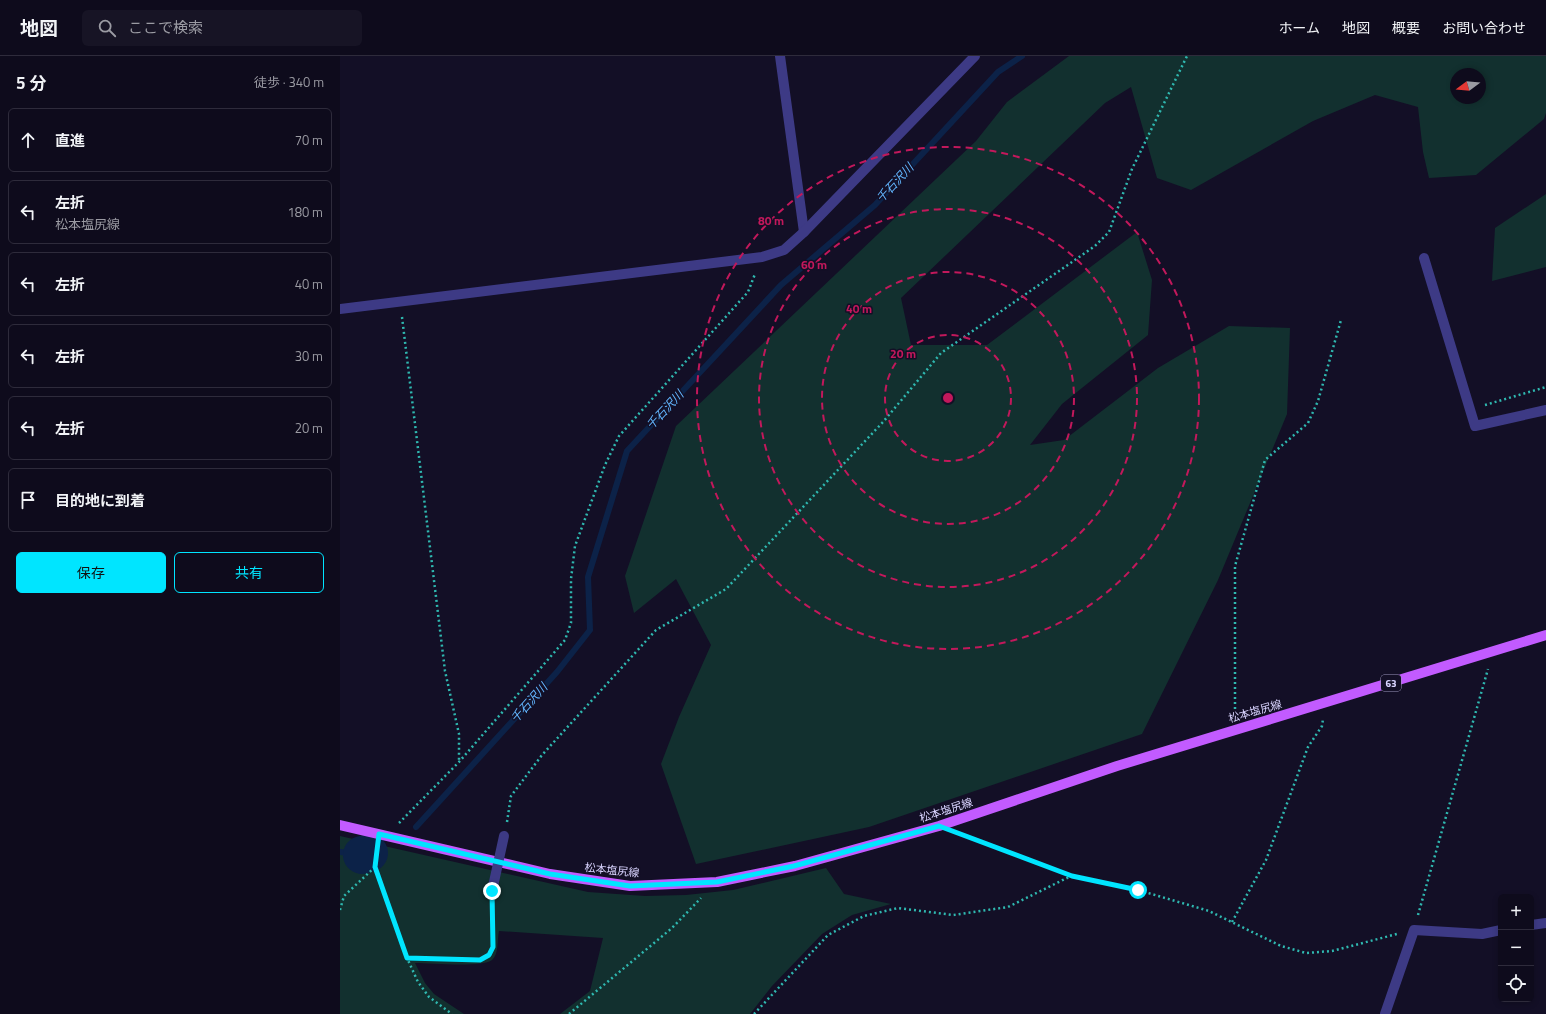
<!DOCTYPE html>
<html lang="ja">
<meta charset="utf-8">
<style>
body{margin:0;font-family:"Titillium Web","Noto Sans JP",sans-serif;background:#171425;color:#f1f3f6}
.controls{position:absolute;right:12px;bottom:12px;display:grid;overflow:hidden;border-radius:6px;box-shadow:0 2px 6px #0003}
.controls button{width:36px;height:36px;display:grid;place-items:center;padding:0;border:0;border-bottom:1px solid #2e2b3b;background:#0e0b1c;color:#f1f3f6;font:20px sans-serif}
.compass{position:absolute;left:1110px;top:12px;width:36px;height:36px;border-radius:50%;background:#0e0b1c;box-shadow:0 2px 6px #0003;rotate:254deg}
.stop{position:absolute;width:12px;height:12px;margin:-9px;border:3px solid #00e5ff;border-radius:50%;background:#fff}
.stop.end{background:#00e5ff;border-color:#fff;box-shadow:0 1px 4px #0008}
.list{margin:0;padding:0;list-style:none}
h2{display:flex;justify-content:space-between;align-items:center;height:52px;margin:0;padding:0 16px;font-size:17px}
h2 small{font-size:13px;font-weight:400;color:#9b9ba3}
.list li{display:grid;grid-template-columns:26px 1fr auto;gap:12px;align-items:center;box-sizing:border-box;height:64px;margin:0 8px 8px;padding:0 8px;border:1px solid #2e2b3b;border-radius:6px}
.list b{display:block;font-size:15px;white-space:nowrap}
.list p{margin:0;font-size:13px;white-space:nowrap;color:#9b9ba3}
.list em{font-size:13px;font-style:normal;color:#9b9ba3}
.actions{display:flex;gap:8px;padding:12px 16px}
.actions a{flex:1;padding:9px 0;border:1px solid #00e5ff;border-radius:6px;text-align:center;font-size:14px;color:#00e5ff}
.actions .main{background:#00e5ff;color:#111}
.icon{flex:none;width:22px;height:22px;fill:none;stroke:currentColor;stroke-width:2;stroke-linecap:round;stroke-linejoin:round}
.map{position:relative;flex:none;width:1206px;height:958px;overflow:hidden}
header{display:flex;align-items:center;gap:24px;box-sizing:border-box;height:56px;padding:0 20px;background:#0e0b1c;border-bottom:1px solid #2e2b3b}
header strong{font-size:19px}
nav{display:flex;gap:22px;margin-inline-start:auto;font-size:14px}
.search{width:280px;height:36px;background:#171425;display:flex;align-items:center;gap:10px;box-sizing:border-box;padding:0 14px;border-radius:6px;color:#9b9ba3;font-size:15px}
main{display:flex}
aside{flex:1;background:#0e0b1c}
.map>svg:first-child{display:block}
.green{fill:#12302f;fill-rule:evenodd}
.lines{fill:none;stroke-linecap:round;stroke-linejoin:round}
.stream{stroke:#0c2248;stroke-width:6}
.river{stroke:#0c2248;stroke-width:38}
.path{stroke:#2fb8b0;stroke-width:2.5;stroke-dasharray:2 3;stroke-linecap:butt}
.minor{stroke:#3d3a85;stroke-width:10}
.major{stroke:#c25bff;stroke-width:10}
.minor-bridge{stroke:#3d3a85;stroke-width:10}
.route{stroke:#00e5ff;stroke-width:5}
.ring{fill:none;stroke:#c2185b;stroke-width:2;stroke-dasharray:7 5}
.labels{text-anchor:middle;stroke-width:3;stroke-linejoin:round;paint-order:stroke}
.shield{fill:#130f26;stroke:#9e99be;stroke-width:1}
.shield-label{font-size:10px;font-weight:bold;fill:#d9d4ff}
.street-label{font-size:11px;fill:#d9d4ff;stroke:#130f26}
.water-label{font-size:12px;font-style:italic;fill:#62b6ff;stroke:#130f26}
.centre{fill:#c2185b;stroke:#130f26;stroke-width:2}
.ring-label{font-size:12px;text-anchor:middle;font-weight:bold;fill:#c2185b;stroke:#130f26;stroke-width:3;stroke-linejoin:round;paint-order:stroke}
</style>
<header>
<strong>地図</strong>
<div class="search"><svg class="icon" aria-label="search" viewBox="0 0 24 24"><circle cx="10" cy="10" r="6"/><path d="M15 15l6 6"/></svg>ここで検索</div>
<nav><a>ホーム</a><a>地図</a><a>概要</a><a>お問い合わせ</a></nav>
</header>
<main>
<aside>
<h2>5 分<small>徒歩 · 340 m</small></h2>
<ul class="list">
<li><svg class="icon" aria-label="ahead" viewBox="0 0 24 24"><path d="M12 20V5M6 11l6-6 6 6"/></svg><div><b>直進</b></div><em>70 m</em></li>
<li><svg class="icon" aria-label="left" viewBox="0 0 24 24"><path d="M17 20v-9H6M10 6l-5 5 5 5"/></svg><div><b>左折</b><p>松本塩尻線</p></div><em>180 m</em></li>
<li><svg class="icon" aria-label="left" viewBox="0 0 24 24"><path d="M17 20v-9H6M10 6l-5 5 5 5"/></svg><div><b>左折</b></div><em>40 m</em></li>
<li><svg class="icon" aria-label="left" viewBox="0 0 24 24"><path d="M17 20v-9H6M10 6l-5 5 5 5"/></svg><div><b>左折</b></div><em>30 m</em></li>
<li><svg class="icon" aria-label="left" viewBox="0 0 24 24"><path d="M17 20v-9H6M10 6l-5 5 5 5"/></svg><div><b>左折</b></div><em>20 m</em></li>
<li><svg class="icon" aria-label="arrive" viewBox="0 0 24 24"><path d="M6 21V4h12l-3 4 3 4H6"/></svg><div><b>目的地に到着</b></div></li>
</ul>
<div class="actions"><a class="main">保存</a><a>共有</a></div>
</aside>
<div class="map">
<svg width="1206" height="958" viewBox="0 0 1206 958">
<rect width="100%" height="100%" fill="#130f26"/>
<g class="green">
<path d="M729 0H1206V57L1204 63 1136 119 1089 122 1083 96 1078 51 1035 39 973 65 851 134 817 122 791 31 765 47 561 242 571 289H647L797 176 812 224 808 279 722 348 690 389 724 384 818 312 889 270 950 272 947 358 878 524 802 678 529 771 356 808 321 708 339 661 371 589 336 523 294 557 285 520 336 370 636 85 667 46ZM1116 18H1140V42H1116Z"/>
<polygon points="1206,138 1206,211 1152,225 1155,172"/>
<path d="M0 780 248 836 305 840 346 839 393 834 486 812 504 838 551 848 512 859 482 878 432 930 410 958H220L250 935 263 882 159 875C157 884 159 898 152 904 142 912 90 907 75 907L85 927 94 938 124 958H0Z"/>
</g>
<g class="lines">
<g class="stream">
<polyline points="76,771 217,616 250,574 248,521 287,395 441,229 535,149 658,16 682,0"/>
<polyline points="0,796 22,799"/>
</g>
<polyline class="river" points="22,799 29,797"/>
<g class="path">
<polyline points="62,261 105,615 119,678 119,705"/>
<polyline points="1145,349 1206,331"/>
<polyline points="895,658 895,510 925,404 968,367 978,345 1001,264"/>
<polyline points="167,766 171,740 202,699 316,574 386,533 543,366 601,297 755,190 769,176 792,113 847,0"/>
<polyline points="59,767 119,706 225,584 231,567 231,523 235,490 265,409 279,380 408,236 415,218"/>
<polyline points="623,779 732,820 798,834 869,855 941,890 966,897 992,895 1057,878"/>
<polyline points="35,811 67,902 78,926 89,941 112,958"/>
<polyline points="0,854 4,840 35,811 37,792"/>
<polyline points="1078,859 1148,613"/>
<polyline points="892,866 926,804 968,691 982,670 983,663"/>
<polyline points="67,902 141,904 149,899 153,891 152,850"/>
<polyline points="229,958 332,872 361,842"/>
<polyline points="414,958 488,879 524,860 558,852 613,859 668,851 731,820"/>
</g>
<g class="minor">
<polyline points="440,0 464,176"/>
<polyline points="1084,202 1135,370 1206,354"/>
<polyline points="0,253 422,201 444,194 464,176 635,0"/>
<polyline points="1191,869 1206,867"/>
<polyline points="1045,958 1074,874 1142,878 1161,874"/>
</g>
<polyline class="major" points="0,769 210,818 290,830 377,826 455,810 599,770 777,710 1206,579"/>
<polyline class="minor-bridge" points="152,835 164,780"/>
</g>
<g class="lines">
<polyline class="route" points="152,835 153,891 149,899 140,904 67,902 35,811 39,778 210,818 290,830 377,826 454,810 599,770 732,820 798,834"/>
</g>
<g class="ring">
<circle cx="608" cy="342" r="63"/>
<circle cx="608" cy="342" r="126"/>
<circle cx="608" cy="342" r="189"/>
<circle cx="608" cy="342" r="251"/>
</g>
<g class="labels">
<rect class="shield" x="1041" y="619" width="20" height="16" rx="3"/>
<g class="shield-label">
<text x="1051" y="631">63</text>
</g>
<g class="street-label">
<text transform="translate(915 655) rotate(-16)" y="4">松本塩尻線</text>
<text transform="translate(606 754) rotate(-18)" y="4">松本塩尻線</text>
<text transform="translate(272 814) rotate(6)" y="4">松本塩尻線</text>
</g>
<g class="water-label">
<text transform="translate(555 127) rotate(-47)" y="4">千石沢川</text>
<text transform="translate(325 354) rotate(-47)" y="4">千石沢川</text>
<text transform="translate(189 647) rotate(-48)" y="4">千石沢川</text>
</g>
</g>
<circle cx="608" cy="342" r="6" class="centre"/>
<g class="ring-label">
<text x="431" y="169">80 m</text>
<text x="474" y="213">60 m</text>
<text x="519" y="257">40 m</text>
<text x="563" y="302">20 m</text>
</g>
</svg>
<div class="controls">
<button>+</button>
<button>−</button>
<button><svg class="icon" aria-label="locate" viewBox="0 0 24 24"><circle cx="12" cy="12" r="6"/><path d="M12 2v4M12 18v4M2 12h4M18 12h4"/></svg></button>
</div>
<svg class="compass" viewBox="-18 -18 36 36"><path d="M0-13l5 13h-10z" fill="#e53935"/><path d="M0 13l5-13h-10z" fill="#9b9ba3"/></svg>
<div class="stop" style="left:798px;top:834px"></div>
<div class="stop end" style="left:152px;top:835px"></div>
</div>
</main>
